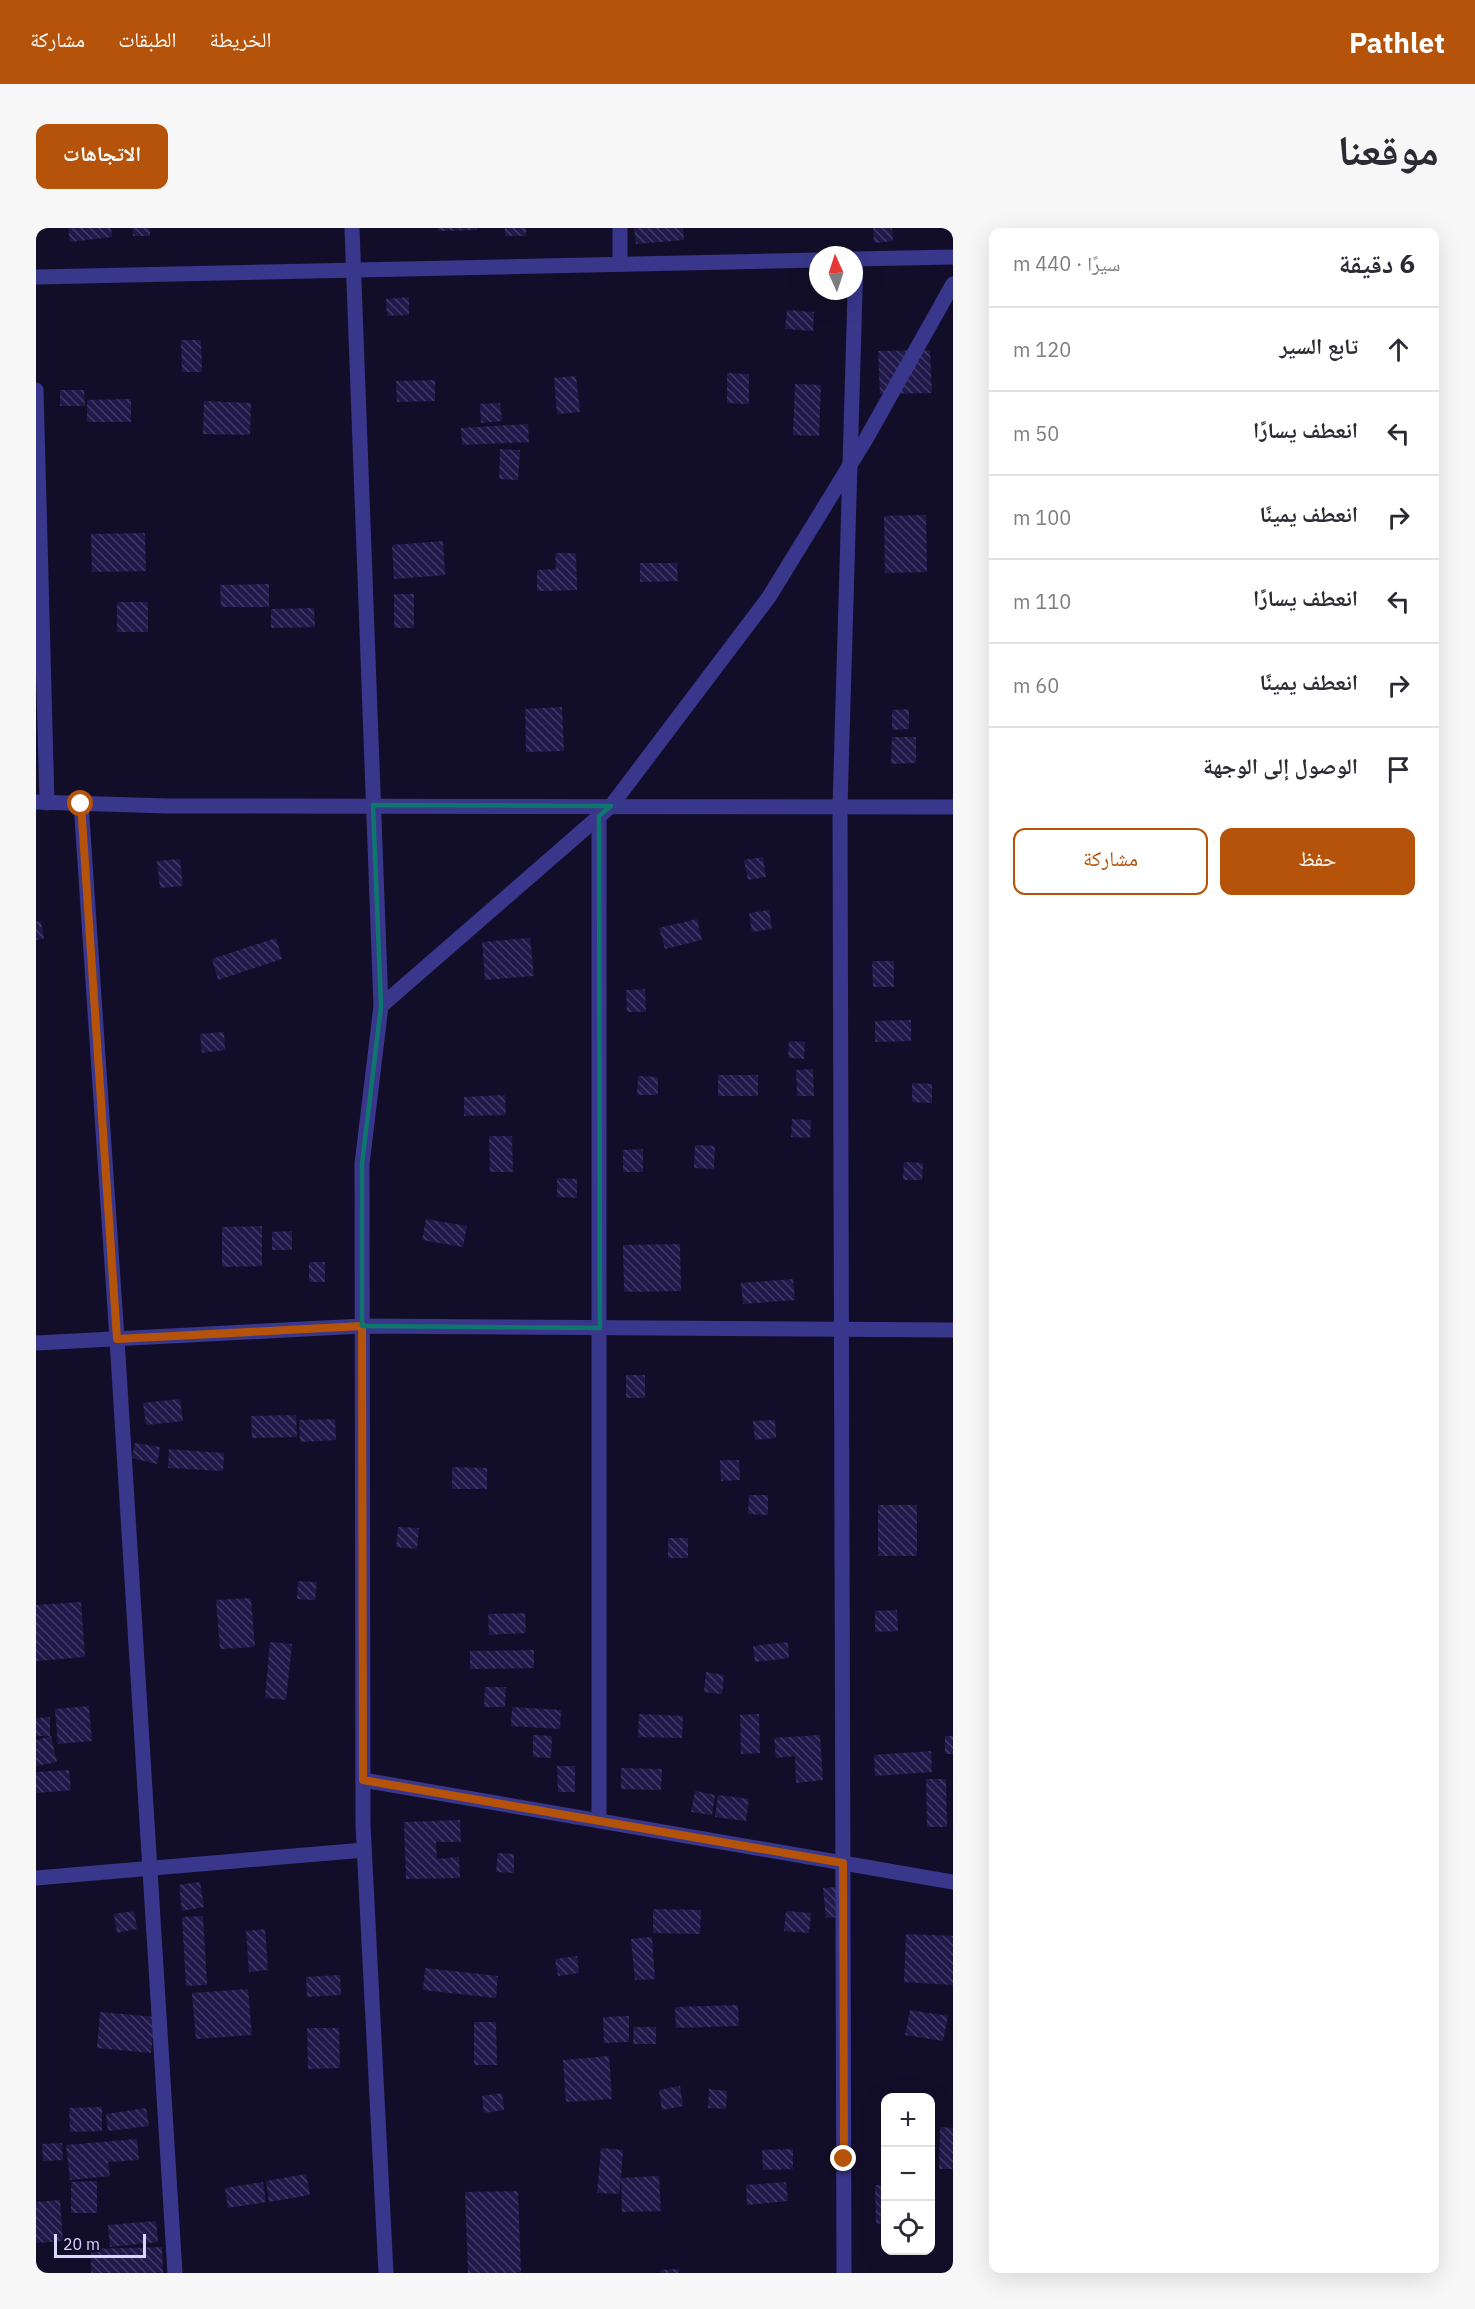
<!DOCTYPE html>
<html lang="ar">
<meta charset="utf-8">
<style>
body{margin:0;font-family:"IBM Plex Sans","Noto Naskh Arabic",sans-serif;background:#f7f7f7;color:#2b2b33;direction:rtl}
.controls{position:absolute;right:18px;bottom:18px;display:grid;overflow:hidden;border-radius:12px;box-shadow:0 6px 24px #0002}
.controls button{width:54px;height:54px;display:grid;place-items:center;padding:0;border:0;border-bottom:2px solid #e1e1e2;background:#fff;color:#2b2b33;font:30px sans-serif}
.compass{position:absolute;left:773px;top:18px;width:54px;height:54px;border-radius:50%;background:#fff;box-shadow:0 6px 24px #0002;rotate:357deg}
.scale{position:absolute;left:18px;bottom:15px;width:92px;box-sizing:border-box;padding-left:6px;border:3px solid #dad7ff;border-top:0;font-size:16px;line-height:21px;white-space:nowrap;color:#dad7ff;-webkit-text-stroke:4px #120e29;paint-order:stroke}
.stop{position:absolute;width:18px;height:18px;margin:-14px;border:4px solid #b45309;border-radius:50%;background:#fff}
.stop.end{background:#b45309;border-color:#fff;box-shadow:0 2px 6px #0008}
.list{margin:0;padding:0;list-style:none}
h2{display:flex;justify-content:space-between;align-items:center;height:78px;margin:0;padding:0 24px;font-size:26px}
h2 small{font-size:20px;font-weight:400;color:#7c7c81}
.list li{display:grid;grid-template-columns:39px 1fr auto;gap:18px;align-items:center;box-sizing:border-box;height:84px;padding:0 24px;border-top:2px solid #e1e1e2}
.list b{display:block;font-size:22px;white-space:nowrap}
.list em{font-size:20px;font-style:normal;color:#7c7c81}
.actions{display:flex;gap:12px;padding:18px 24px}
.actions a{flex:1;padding:14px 0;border:2px solid #b45309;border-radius:12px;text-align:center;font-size:21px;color:#b45309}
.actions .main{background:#b45309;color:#fff}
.icon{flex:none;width:33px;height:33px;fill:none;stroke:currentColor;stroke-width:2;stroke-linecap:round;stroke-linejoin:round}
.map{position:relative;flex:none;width:917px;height:2045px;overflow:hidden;direction:ltr;border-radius:12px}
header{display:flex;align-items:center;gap:36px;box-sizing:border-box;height:84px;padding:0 30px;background:#b45309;color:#fff}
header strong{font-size:28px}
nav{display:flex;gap:33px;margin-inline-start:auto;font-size:21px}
.intro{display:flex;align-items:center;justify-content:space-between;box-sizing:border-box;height:144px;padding:0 36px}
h1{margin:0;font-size:42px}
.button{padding:15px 27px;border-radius:12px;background:#b45309;color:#fff;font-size:21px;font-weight:700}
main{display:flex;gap:36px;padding:0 36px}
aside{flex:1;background:#fff;border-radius:12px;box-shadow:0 6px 24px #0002}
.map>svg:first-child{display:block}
.building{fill:url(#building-back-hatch)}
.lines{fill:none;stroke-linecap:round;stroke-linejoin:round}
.minor{stroke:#38378b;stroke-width:15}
.route{stroke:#b45309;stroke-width:8}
.marked{fill:none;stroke:#0f766e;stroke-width:4.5;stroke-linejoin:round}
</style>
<header>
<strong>Pathlet</strong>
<nav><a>الخريطة</a><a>الطبقات</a><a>مشاركة</a></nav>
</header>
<div class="intro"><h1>موقعنا</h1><a class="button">الاتجاهات</a></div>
<main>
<aside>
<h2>6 دقيقة<small>سيرًا · 440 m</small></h2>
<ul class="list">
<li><svg class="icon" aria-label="ahead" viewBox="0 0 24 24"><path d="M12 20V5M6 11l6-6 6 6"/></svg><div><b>تابع السير</b></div><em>120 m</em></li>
<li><svg class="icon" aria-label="left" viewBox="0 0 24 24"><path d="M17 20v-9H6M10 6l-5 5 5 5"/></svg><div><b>انعطف يسارًا</b></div><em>50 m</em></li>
<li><svg class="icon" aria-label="right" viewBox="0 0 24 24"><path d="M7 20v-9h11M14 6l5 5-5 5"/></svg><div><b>انعطف يمينًا</b></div><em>100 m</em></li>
<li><svg class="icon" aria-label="left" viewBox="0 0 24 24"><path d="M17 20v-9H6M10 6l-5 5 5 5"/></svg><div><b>انعطف يسارًا</b></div><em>110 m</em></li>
<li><svg class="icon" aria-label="right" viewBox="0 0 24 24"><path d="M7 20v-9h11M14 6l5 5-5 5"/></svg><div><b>انعطف يمينًا</b></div><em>60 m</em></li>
<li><svg class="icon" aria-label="arrive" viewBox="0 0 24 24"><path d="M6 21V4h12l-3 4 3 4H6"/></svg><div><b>الوصول إلى الوجهة</b></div></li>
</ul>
<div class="actions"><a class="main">حفظ</a><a>مشاركة</a></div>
</aside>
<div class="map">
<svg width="917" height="2045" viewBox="0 0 917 2045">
<defs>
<pattern id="building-back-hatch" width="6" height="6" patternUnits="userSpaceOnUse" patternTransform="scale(1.5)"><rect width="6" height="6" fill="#22194b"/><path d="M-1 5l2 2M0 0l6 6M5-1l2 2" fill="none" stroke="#423a66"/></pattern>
</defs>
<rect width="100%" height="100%" fill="#120e29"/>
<g class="building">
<polygon points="32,0 75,0 76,9 34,14"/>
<rect x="97" y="0" width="17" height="8"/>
<polygon points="402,0 441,0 441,2 402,3"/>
<rect x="469" y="0" width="21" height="8"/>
<polygon points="598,0 647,0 648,12 600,16"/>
<polygon points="837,0 856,0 857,13 838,15"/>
<polygon points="373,69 373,87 351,88 350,71"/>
<polygon points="751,82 778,84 777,103 749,101"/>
<polygon points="145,112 165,112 166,144 146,144"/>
<polygon points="894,122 896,165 844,166 842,123"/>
<polygon points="691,145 713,146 713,176 691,175"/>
<polygon points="540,148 544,184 521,186 518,150"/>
<polygon points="399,152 399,173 361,174 360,153"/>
<polygon points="759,156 785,157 783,208 757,207"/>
<polygon points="24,162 48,162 49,178 24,178"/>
<polygon points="95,171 95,194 51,194 51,172"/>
<polygon points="168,173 215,175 214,207 167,206"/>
<polygon points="464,175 466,193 445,195 444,176"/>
<polygon points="492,196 493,214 426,217 425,200"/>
<polygon points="464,221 484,222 482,252 463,251"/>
<polygon points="890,287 891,344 849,345 848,288"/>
<polygon points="109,305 110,343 56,344 55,306"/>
<polygon points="407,313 409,347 358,351 356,317"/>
<polygon points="519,325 540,325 541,362 501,363 501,342 520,341"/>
<polygon points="604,335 641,335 642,353 604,354"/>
<polygon points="233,356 233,379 185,379 184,357"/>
<rect x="358" y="366" width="20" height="34"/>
<rect x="81" y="374" width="31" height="30"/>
<polygon points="278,380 279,399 235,400 235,381"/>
<polygon points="526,479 528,523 490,524 489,481"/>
<polygon points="873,481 873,501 856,502 856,482"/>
<polygon points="856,509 880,509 880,535 855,536"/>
<polygon points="727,629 730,649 712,652 708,632"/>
<polygon points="144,631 147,658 124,660 121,633"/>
<polygon points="733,682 736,701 716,704 713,685"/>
<polygon points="661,691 666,712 629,721 623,700"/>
<polygon points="5,693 8,711 0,712 0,694"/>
<polygon points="240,710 246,731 182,752 176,731"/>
<polygon points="494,710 498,748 449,752 446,714"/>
<polygon points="836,733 858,733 858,759 837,759"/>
<polygon points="609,761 610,784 591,784 590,762"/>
<polygon points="875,792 875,813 839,814 839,793"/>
<polygon points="188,804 189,822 166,825 164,806"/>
<polygon points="753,813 769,814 768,831 752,830"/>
<polygon points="777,841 778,868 761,868 760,842"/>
<rect x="682" y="847" width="40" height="21"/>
<polygon points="602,848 622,849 622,867 601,867"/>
<polygon points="876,855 896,856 896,875 876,874"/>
<polygon points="469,867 470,887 428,888 428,869"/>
<polygon points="756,891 775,892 774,910 755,909"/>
<polygon points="453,908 476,908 477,944 454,944"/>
<polygon points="659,917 679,918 678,941 658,940"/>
<polygon points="607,921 607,944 587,944 587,922"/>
<polygon points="868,934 887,935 886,952 867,952"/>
<polygon points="521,950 541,951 541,970 521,969"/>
<polygon points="390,991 431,998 427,1019 386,1012"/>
<polygon points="226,998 226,1038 186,1039 186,999"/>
<polygon points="256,1003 256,1022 236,1022 236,1004"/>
<polygon points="644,1016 645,1063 588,1064 587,1017"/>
<rect x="273" y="1034" width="16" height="20"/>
<polygon points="757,1051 759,1072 707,1076 705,1055"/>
<rect x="590" y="1147" width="19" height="23"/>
<polygon points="144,1171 147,1193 110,1197 107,1175"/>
<polygon points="260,1187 261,1209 216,1210 215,1188"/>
<polygon points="299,1191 300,1212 264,1214 263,1192"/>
<polygon points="739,1192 740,1210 719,1212 717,1193"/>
<polygon points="99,1215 124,1219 121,1236 96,1230"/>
<polygon points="133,1221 188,1225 187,1243 132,1240"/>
<polygon points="684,1232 703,1232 704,1252 685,1253"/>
<polygon points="416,1239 451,1240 451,1261 416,1261"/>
<polygon points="713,1267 732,1267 732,1287 712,1286"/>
<rect x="842" y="1277" width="39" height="51"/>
<polygon points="362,1299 383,1300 381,1321 360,1319"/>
<rect x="632" y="1310" width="20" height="20"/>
<polygon points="262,1353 281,1354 279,1372 261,1371"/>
<polygon points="215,1370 219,1419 184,1421 180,1372"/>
<polygon points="45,1374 49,1429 0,1433 0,1377"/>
<polygon points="861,1382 862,1403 839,1404 839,1383"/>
<polygon points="489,1385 490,1405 453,1407 452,1386"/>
<polygon points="234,1414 256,1416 250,1472 229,1470"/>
<polygon points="752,1414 753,1430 719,1434 717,1418"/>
<polygon points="498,1422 498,1440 434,1441 434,1423"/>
<polygon points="670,1444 688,1447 686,1466 668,1464"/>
<polygon points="449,1459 470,1459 469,1479 448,1479"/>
<polygon points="53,1478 56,1513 22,1516 19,1481"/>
<polygon points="476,1479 525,1482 524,1501 475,1498"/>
<polygon points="603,1486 647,1488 646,1510 602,1509"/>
<polygon points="723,1486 724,1525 705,1526 704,1487"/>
<polygon points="14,1489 14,1508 0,1508 0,1490"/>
<polygon points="497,1507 516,1508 515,1530 497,1529"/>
<polygon points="784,1507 787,1552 760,1555 759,1528 740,1530 738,1510"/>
<polygon points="15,1508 21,1534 0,1538 0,1512"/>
<rect x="909" y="1508" width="8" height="18"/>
<polygon points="895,1523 896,1544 839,1548 838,1527"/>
<polygon points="521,1538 539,1538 539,1564 522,1564"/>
<polygon points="585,1540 626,1541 625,1562 585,1561"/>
<polygon points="33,1542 35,1562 0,1565 0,1544"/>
<polygon points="890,1551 910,1551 911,1599 891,1599"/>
<polygon points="659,1563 679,1567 676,1587 655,1584"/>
<polygon points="682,1567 713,1571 710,1593 679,1589"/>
<polygon points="424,1592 425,1614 400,1614 401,1631 423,1629 424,1650 370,1651 368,1594"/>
<polygon points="462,1625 478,1626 478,1645 460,1644"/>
<polygon points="164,1654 168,1679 146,1683 143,1657"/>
<polygon points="801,1659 803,1689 790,1690 787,1660"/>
<polygon points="617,1681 665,1682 664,1706 617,1705"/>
<polygon points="98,1683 101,1701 81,1705 78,1686"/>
<polygon points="750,1683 775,1685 773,1705 748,1703"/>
<polygon points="167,1688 171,1757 150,1758 146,1689"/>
<polygon points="229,1701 232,1742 213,1744 210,1703"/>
<polygon points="870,1706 917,1708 917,1757 868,1754"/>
<polygon points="616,1709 619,1751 599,1752 595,1711"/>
<polygon points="541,1728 543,1745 522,1748 519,1731"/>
<polygon points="389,1740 462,1748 460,1770 387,1762"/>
<polygon points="304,1747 305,1767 271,1769 270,1749"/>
<polygon points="212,1761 216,1807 160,1811 156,1765"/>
<polygon points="702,1777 703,1798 640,1800 639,1779"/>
<polygon points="874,1782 912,1788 907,1813 869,1807"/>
<polygon points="64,1784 119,1789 115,1825 61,1820"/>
<polygon points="593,1788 593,1814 568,1815 567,1789"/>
<polygon points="438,1794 460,1794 461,1837 438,1837"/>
<polygon points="598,1799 620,1799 620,1816 597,1816"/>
<polygon points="271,1800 303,1800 304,1840 272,1841"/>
<polygon points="573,1828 576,1871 530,1874 527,1832"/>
<polygon points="644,1858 647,1878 626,1882 623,1862"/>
<polygon points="673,1861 691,1863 690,1881 672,1880"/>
<polygon points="466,1865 468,1882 448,1885 446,1868"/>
<polygon points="66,1879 66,1903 34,1904 33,1880"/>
<polygon points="110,1880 113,1898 72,1903 70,1886"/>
<polygon points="904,1899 917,1900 917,1941 903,1941"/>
<polygon points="101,1911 103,1932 72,1934 74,1948 34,1952 30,1917"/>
<polygon points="26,1915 27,1932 7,1933 6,1916"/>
<polygon points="565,1920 587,1922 585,1950 623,1948 625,1983 586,1984 585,1950 583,1966 561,1965"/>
<polygon points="757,1921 757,1941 727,1942 726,1922"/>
<polygon points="270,1946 274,1967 233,1974 230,1953"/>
<polygon points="61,1953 61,1985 35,1985 35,1954"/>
<polygon points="227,1954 230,1974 192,1980 189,1960"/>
<polygon points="750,1954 752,1973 711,1977 710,1957"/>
<polygon points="839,1957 850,1957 850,1995 840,1996"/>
<polygon points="482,1963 485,2045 432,2045 429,1964"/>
<polygon points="24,1972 27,2013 0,2015 0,1974"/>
<polygon points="120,1993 122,2014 74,2019 72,1997"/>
<polygon points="126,2019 127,2045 55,2045 55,2021"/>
<polygon points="643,2041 643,2045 625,2045 624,2042"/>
</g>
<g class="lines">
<g class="minor">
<polyline points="316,0 345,778"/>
<polyline points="584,0 584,36"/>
<polyline points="818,31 917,29"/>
<polyline points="0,49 782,32"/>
<polyline points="0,162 11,575"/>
<polyline points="0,574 132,578 917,579"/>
<polyline points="45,575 81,1111 139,2045"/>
<polyline points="0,1115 326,1098 917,1102"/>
<polyline points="327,1552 917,1654"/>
<polyline points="563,1593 563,588"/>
<polyline points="0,1650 328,1622"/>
<polyline points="350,2045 327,1597 326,936 345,778 575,578 733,369 830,211 917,56"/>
<polyline points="808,2045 804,578 820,31"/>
</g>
</g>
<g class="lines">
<polyline class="route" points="45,576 81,1111 326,1098 327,1552 807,1635 808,1931"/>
</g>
<path class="marked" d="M337 577 575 578 563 588 564 1100 326 1098V936L345 778Z"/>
</svg>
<div class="controls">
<button>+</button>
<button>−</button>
<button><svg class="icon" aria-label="locate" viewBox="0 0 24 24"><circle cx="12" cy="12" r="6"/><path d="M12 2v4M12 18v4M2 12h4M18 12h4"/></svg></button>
</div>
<svg class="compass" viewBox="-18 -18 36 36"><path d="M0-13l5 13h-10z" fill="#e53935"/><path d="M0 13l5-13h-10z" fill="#7c7c81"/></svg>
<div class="scale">20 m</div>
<div class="stop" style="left:45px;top:576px"></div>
<div class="stop end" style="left:808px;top:1931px"></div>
</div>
</main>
